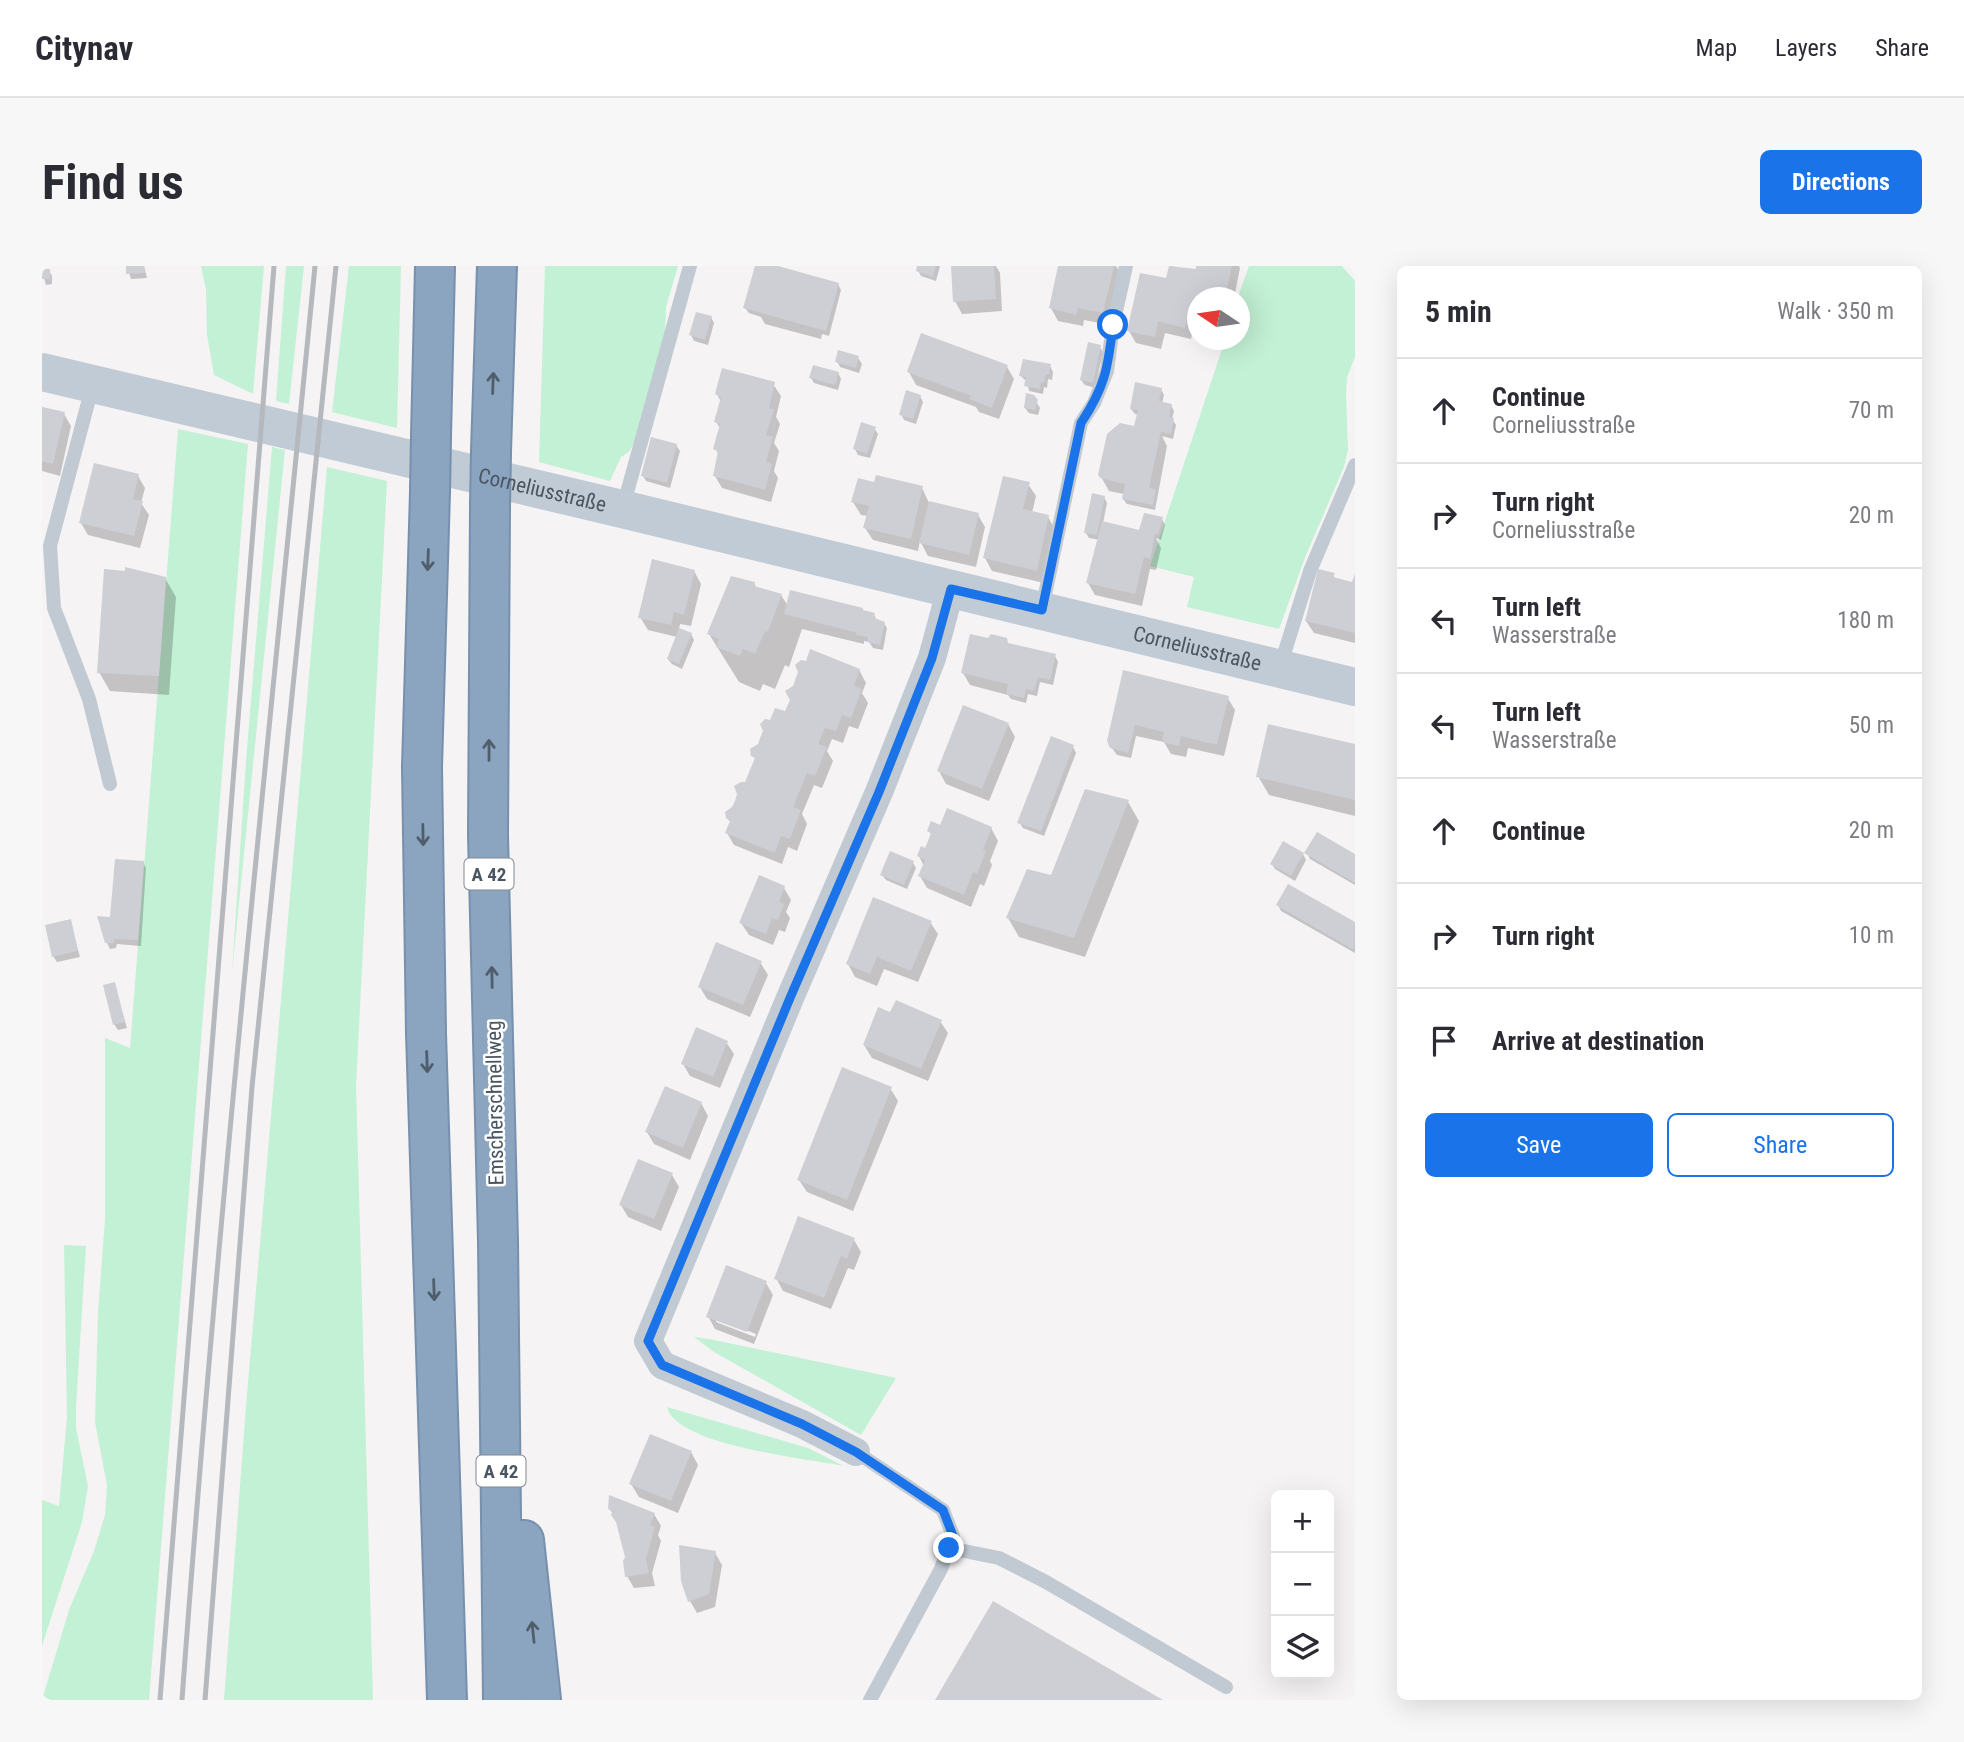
<!DOCTYPE html>
<meta charset="utf-8">
<style>
body{margin:0;font-family:"Roboto Condensed",sans-serif;background:#f7f7f7;color:#2b2b33}
.controls{position:absolute;right:21px;bottom:21px;display:grid;overflow:hidden;border-radius:10px;box-shadow:0 7px 28px #0002}
.controls button{width:63px;height:63px;display:grid;place-items:center;padding:0;border:0;border-bottom:2px solid #e1e1e2;background:#fff;color:#2b2b33;font:35px sans-serif}
.compass{position:absolute;left:1145px;top:21px;width:63px;height:63px;border-radius:50%;background:#fff;box-shadow:0 7px 28px #0002;rotate:283deg}
.stop{position:absolute;width:21px;height:21px;margin:-16px;border:5px solid #1a73e8;border-radius:50%;background:#fff}
.stop.end{background:#1a73e8;border-color:#fff;box-shadow:0 2px 7px #0008}
.list{margin:0;padding:0;list-style:none}
h2{display:flex;justify-content:space-between;align-items:center;height:91px;margin:0;padding:0 28px;font-size:30px}
h2 small{font-size:23px;font-weight:400;color:#7c7c81}
.list li{display:grid;grid-template-columns:46px 1fr auto;gap:21px;align-items:center;box-sizing:border-box;height:105px;padding:0 28px;border-top:2px solid #e1e1e2}
.list b{display:block;font-size:26px;white-space:nowrap}
.list p{margin:0;font-size:23px;white-space:nowrap;color:#7c7c81}
.list em{font-size:23px;font-style:normal;color:#7c7c81}
.actions{display:flex;gap:14px;padding:21px 28px}
.actions a{flex:1;padding:16px 0;border:2px solid #1a73e8;border-radius:10px;text-align:center;font-size:24px;color:#1a73e8}
.actions .main{background:#1a73e8;color:#fff}
.icon{flex:none;width:38px;height:38px;fill:none;stroke:currentColor;stroke-width:2;stroke-linecap:round;stroke-linejoin:round}
.map{position:relative;flex:none;width:1313px;height:1434px;overflow:hidden;border-radius:10px}
header{display:flex;align-items:center;gap:42px;box-sizing:border-box;height:98px;padding:0 35px;background:#fff;border-bottom:2px solid #e1e1e2}
header strong{font-size:33px}
nav{display:flex;gap:38px;margin-inline-start:auto;font-size:24px}
.intro{display:flex;align-items:center;justify-content:space-between;box-sizing:border-box;height:168px;padding:0 42px}
h1{margin:0;font-size:49px}
.button{padding:18px 32px;border-radius:10px;background:#1a73e8;color:#fff;font-size:24px;font-weight:700}
main{display:flex;gap:42px;padding:0 42px}
aside{flex:1;background:#fff;border-radius:10px;box-shadow:0 7px 28px #0002}
.map>svg:first-child{display:block}
.green{fill:#c3f1d5}
.shadow{fill:#0003;fill-rule:evenodd}
.building{fill:#cdcfd5}
.lines{fill:none;stroke-linecap:round;stroke-linejoin:round}
.motorway-casing{stroke:#7690ad;stroke-width:42}
.service{stroke:#c1cad2;stroke-width:14}
.minor{stroke:#c1cad2;stroke-width:28}
.secondary{stroke:#c1cbd6;stroke-width:38}
.motorway{stroke:#8ba5c1;stroke-width:38}
.rail{stroke:#b5b8bd;stroke-width:5}
.motorway-bridge-casing{stroke:#7690ad;stroke-width:42;stroke-linecap:butt}
.motorway-bridge{stroke:#8ba5c1;stroke-width:38}
.oneway{stroke:#505e6b}
.route{stroke:#1a73e8;stroke-width:9}
.labels{text-anchor:middle;stroke-width:5;stroke-linejoin:round;paint-order:stroke}
.shield{fill:#fff;stroke:#808990;stroke-width:2}
.shield-label{font-size:19px;font-weight:bold;fill:#4a5661}
.street-label{font-size:21px;fill:#4a5661;stroke:#fff}
</style>
<header>
<strong>Citynav</strong>
<nav><a>Map</a><a>Layers</a><a>Share</a></nav>
</header>
<div class="intro"><h1>Find us</h1><a class="button">Directions</a></div>
<main>
<div class="map">
<svg width="1313" height="1434" viewBox="0 0 1313 1434">
<rect width="100%" height="100%" fill="#f5f3f3"/>
<g class="green">
<polygon points="159,0 222,0 211,128 172,109 165,69 164,24"/>
<polygon points="244,0 262,0 247,138 234,135"/>
<polygon points="307,0 359,0 355,162 290,146"/>
<polygon points="503,0 636,0 624,41 623,66 594,173 587,186 579,191 568,215 497,196"/>
<polygon points="1207,0 1300,0 1313,15 1313,91 1305,111 1304,128 1306,184 1302,201 1264,289 1237,363 1145,341 1152,311 1108,300 1183,74 1198,74 1196,31"/>
<polygon points="136,163 206,178 107,1434 0,1434 27,1344 52,1285 63,1249 65,1219 53,1156 56,1046 63,953 63,772 88,782"/>
<polygon points="230,181 243,184 190,706 204,495"/>
<polygon points="285,201 345,215 314,819 331,1434 182,1434 204,1140"/>
<polygon points="22,979 44,980 34,1141 34,1162 46,1220 40,1256 0,1380 0,1234 17,1240 25,1151"/>
<polygon points="652,1071 667,1073 854,1112 819,1169 672,1086"/>
<path d="M625 1141 766 1182 802 1200C766 1193 633 1179 625 1141Z"/>
</g>
<g class="shadow">
<polygon points="85,0 102,0 105,12 89,13"/>
<polygon points="715,0 729,0 796,18 799,24 787,70 780,68 779,73 723,58 719,51 707,47 703,42"/>
<polygon points="877,0 898,0 894,15 879,10 876,4"/>
<polygon points="911,0 954,0 958,7 960,45 920,48 913,35"/>
<polygon points="1018,0 1074,0 1079,9 1068,59 1042,54 1041,60 1016,55 1009,42"/>
<polygon points="1128,0 1155,5 1156,0 1197,0 1198,2 1192,32 1156,32 1156,56 1153,56 1149,73 1123,67 1119,83 1094,77 1087,65 1125,15"/>
<polygon points="0,5 7,5 10,10 10,18 4,19"/>
<polygon points="669,51 672,57 666,79 652,75 649,69"/>
<polygon points="1057,80 1061,86 1053,122 1043,119 1039,114"/>
<polygon points="816,92 820,98 817,107 798,101 795,95"/>
<polygon points="1008,100 1011,106 1010,114 1006,113 1005,122 1002,121 1001,128 987,125 985,116 979,110"/>
<polygon points="965,101 972,113 957,153 937,146 934,141 874,119 867,106"/>
<polygon points="796,107 799,113 796,124 772,117 769,112"/>
<polygon points="731,118 739,130 734,151 738,158 732,177 737,185 732,205 736,212 729,236 680,222 673,210 677,189 673,182 679,163 674,156 679,136 675,128"/>
<polygon points="1119,123 1122,129 1120,138 1129,139 1132,145 1130,153 1134,159 1131,173 1120,170 1125,180 1113,244 1085,238 1081,233 1082,228 1067,225 1058,209 1096,163 1097,149 1093,148 1089,143"/>
<polygon points="878,130 881,136 874,158 862,154 859,148"/>
<polygon points="991,131 998,142 996,149 987,147 983,142"/>
<polygon points="0,142 22,148 29,160 18,210 0,205"/>
<polygon points="832,162 836,168 828,192 816,189 813,183"/>
<polygon points="634,179 638,185 628,222 604,215 601,210"/>
<polygon points="96,210 103,222 99,237 107,249 98,282 46,269 39,257"/>
<polygon points="833,218 880,222 887,237 936,249 943,261 934,301 886,290 878,275 876,285 831,274 823,262 826,250 819,249 811,236"/>
<polygon points="986,218 994,230 990,247 1006,251 1013,263 1002,317 950,305 943,292"/>
<polygon points="1062,231 1065,237 1061,257 1098,266 1120,253 1123,259 1119,274 1114,272 1119,282 1114,304 1108,303 1100,340 1053,329 1046,317 1058,274 1047,272 1044,267"/>
<polygon points="652,305 659,318 649,360 638,358 637,363 649,368 652,374 640,403 630,398 626,393 635,371 606,364 598,351"/>
<polygon points="1291,309 1294,314 1311,318 1313,314 1313,377 1272,367 1264,355"/>
<polygon points="123,312 134,331 127,429 68,425 57,406"/>
<polygon points="712,317 715,323 739,329 746,340 832,349 835,355 841,356 845,362 841,384 831,382 827,376 822,375 822,378 760,363 747,401 743,399 733,423 721,418 718,425 697,416 667,368"/>
<polygon points="966,378 1013,390 1016,396 1011,419 998,416 995,430 986,428 984,437 969,433 966,429 928,419 921,407"/>
<polygon points="817,404 824,417 820,427 826,437 816,463 807,460 801,477 790,473 785,485 791,495 780,522 772,519 760,548 765,558 755,585 746,581 740,598 692,579 685,567 689,557 685,551 704,518 714,494 711,489 729,456"/>
<polygon points="1185,431 1193,444 1182,490 1146,482 1144,491 1129,488 1122,476 1094,470 1089,492 1075,489 1067,478 1071,454"/>
<polygon points="966,458 973,471 947,535 904,518 897,505"/>
<polygon points="1313,480 1313,550 1227,529 1216,510"/>
<polygon points="1031,481 1034,487 1002,570 981,562 977,556"/>
<polygon points="1086,536 1097,555 1043,691 977,671 966,652"/>
<polygon points="949,562 956,575 948,595 950,599 942,620 938,618 929,641 885,622 878,610 882,600 877,590 884,584 890,570 887,565"/>
<polygon points="1242,577 1261,588 1264,594 1253,615 1233,603 1230,598"/>
<polygon points="1265,587 1313,590 1313,619 1268,593"/>
<polygon points="101,596 104,602 99,680 75,678 74,682 68,683 65,677 70,653"/>
<polygon points="871,597 874,602 865,623 844,614 840,609"/>
<polygon points="1246,620 1313,658 1313,687 1239,645 1236,639"/>
<polygon points="742,622 749,634 744,646 748,652 743,666 737,664 731,679 707,669 699,657"/>
<polygon points="28,655 38,691 15,696 11,690"/>
<polygon points="888,656 896,668 876,716 842,703 835,720 813,711 806,698"/>
<polygon points="718,696 726,709 708,751 665,733 658,721"/>
<polygon points="72,718 85,762 76,764 72,758"/>
<polygon points="849,748 898,755 906,767 886,815 830,792 822,779"/>
<polygon points="684,776 692,788 678,822 648,810 641,798"/>
<polygon points="848,822 856,835 811,945 765,926 757,914"/>
<polygon points="659,837 666,850 648,894 612,878 605,866"/>
<polygon points="630,909 637,921 619,965 586,951 579,939"/>
<polygon points="812,974 819,986 812,1004 806,1002 789,1043 741,1025 734,1012"/>
<path d="M724 1017 731 1029 712 1078 673 1063 666 1050ZM674 1052 714 1068 713 1071 674 1056Z"/>
<polygon points="649,1186 656,1199 636,1247 597,1231 589,1218"/>
<polygon points="568,1243 612,1248 619,1260 616,1269 619,1275 610,1307 613,1320 592,1322 585,1310 585,1291 575,1256"/>
<polygon points="673,1287 680,1299 673,1341 655,1347 648,1335"/>
</g>
<g class="building">
<polygon points="84,0 102,0 103,7 84,8"/>
<polygon points="713,0 736,0 797,17 784,65 701,42"/>
<polygon points="875,0 894,0 891,11 874,5"/>
<polygon points="909,0 952,0 954,33 911,36"/>
<polygon points="1016,0 1072,0 1061,47 1036,42 1034,49 1007,42"/>
<polygon points="1127,0 1154,3 1154,0 1190,0 1183,32 1156,32 1156,46 1147,44 1143,62 1116,55 1113,71 1085,65 1098,7 1124,12"/>
<rect x="0" y="3" width="8" height="10"/>
<polygon points="654,46 670,50 663,74 647,69"/>
<polygon points="879,67 966,99 950,142 927,133 929,130 865,106"/>
<polygon points="1046,76 1059,79 1051,117 1038,114"/>
<polygon points="796,84 817,90 814,102 793,96"/>
<polygon points="981,93 1009,98 1007,109 1004,108 1002,117 999,116 998,123 982,120 984,111 977,110"/>
<polygon points="771,99 797,106 793,119 767,112"/>
<polygon points="680,102 733,116 727,142 732,144 724,169 731,171 724,196 730,198 723,224 671,210 676,185 671,183 678,158 672,156 679,131 673,128"/>
<polygon points="1093,116 1120,122 1117,135 1130,138 1127,151 1132,152 1129,168 1119,166 1107,222 1114,223 1111,239 1080,233 1083,218 1058,212 1056,209 1065,168 1078,157 1092,160 1096,144 1088,143"/>
<polygon points="864,124 879,129 871,153 857,149"/>
<polygon points="984,127 992,129 996,134 993,144 982,142"/>
<polygon points="0,141 23,146 11,198 0,195"/>
<polygon points="819,156 834,161 825,188 811,183"/>
<polygon points="609,171 635,178 625,217 599,210"/>
<polygon points="52,197 97,208 91,233 101,235 92,270 37,257"/>
<polygon points="834,209 881,220 869,273 821,262 827,240 809,236 816,212 832,216"/>
<polygon points="961,210 988,216 981,243 1007,249 995,305 941,292"/>
<polygon points="1050,227 1063,230 1055,269 1042,267"/>
<polygon points="887,235 937,247 927,289 877,277"/>
<polygon points="1102,247 1121,251 1116,269 1113,268 1108,293 1102,291 1093,328 1044,317 1060,255 1097,264"/>
<polygon points="610,293 653,304 642,349 632,346 629,359 596,352"/>
<polygon points="83,301 124,311 117,410 55,407 62,303 83,305"/>
<polygon points="1276,303 1293,307 1291,311 1310,316 1313,308 1313,367 1263,355"/>
<polygon points="689,310 713,316 712,320 740,328 726,366 723,365 713,388 701,383 698,390 674,381 677,373 665,368"/>
<polygon points="748,324 821,342 821,344 833,347 832,352 843,356 838,379 825,376 826,371 814,369 815,367 742,348"/>
<polygon points="637,362 650,367 637,398 625,393"/>
<polygon points="928,368 946,372 949,368 965,372 966,377 1014,388 1008,414 996,411 992,425 984,423 982,432 964,428 966,418 919,407"/>
<polygon points="768,383 818,403 812,420 820,423 809,452 800,449 794,465 783,462 776,478 785,481 773,510 765,507 751,541 759,544 748,573 739,570 733,587 683,567 688,555 684,552 683,546 690,541 693,535 695,528 692,520 699,516 703,516 713,492 709,490 708,483 716,478 718,472 721,465 718,458 723,453 728,454 733,442 743,445 748,434 743,425 751,420 756,406 753,399 759,394 764,395"/>
<polygon points="1081,404 1187,430 1175,479 1139,470 1137,480 1120,476 1122,466 1093,459 1086,487 1068,482 1065,475"/>
<polygon points="921,439 967,457 940,523 895,505"/>
<polygon points="1226,458 1313,478 1313,534 1214,511"/>
<polygon points="1009,470 1032,479 999,565 975,557"/>
<polygon points="1043,523 1087,534 1032,672 964,652 985,603 1009,609"/>
<polygon points="905,542 950,561 941,584 944,585 935,608 931,606 922,629 876,610 883,594 875,590 879,580 883,582 886,575 889,567 885,565 889,555 898,559"/>
<polygon points="1275,566 1313,588 1313,617 1262,587 1249,610 1228,598 1241,575 1262,587"/>
<polygon points="848,585 872,595 862,619 838,609"/>
<polygon points="73,593 102,595 96,674 72,673 72,677 63,677 55,650 68,651"/>
<polygon points="717,609 743,620 737,636 742,638 736,654 730,652 724,668 697,657"/>
<polygon points="1246,618 1313,656 1312,684 1234,639"/>
<polygon points="831,631 890,655 869,705 835,691 828,708 804,698"/>
<polygon points="29,653 36,685 10,691 3,659"/>
<polygon points="674,676 720,695 701,739 656,721"/>
<polygon points="73,716 83,756 71,759 61,719"/>
<polygon points="854,734 900,754 879,803 821,779 836,741 848,746"/>
<polygon points="654,761 686,775 671,811 639,798"/>
<polygon points="800,801 850,821 805,934 755,914"/>
<polygon points="623,820 660,836 641,882 603,866"/>
<polygon points="596,893 631,907 612,953 577,939"/>
<polygon points="756,950 813,972 805,993 799,990 782,1032 732,1013"/>
<polygon points="684,999 725,1015 705,1066 664,1051"/>
<polygon points="608,1168 650,1185 629,1235 587,1218"/>
<polygon points="567,1229 613,1247 608,1259 613,1261 604,1293 607,1307 583,1311 581,1295 583,1291 574,1256 569,1249 571,1245 566,1243"/>
<polygon points="637,1279 674,1285 667,1328 646,1336 639,1315"/>
<polygon points="951,1335 1121,1434 893,1434"/>
</g>
<g class="lines">
<defs>
<g id="motorway">
<polyline points="389,170 393,0"/>
<polyline points="449,185 455,0"/>
<polyline points="388,226 380,501 384,767 405,1434"/>
<polyline points="448,240 446,569 456,975 461,1434"/>
<polyline points="482,1274 499,1434"/>
</g>
</defs>
<use href="#motorway" class="motorway-casing"/>
<g class="service">
<polyline points="51,118 8,280 12,342 47,433 68,518"/>
<polyline points="581,241 648,0"/>
<polyline points="1000,343 1039,157 1052,137 1065,105 1071,59 1084,0"/>
<polyline points="1238,401 1268,305 1313,199"/>
<polyline points="814,1186 901,1244 911,1270 899,1303 828,1434"/>
<polyline points="907,1282 957,1292 1004,1316 1184,1421"/>
</g>
<polyline class="minor" points="814,1186 760,1158 620,1099 606,1075 748,732 837,526 890,392 909,322"/>
<path class="secondary" id="s1" d="M0 106 580 243 1313 421"/>
<use href="#motorway" class="motorway"/>
<g class="rail">
<polyline points="118,1434 232,0"/>
<path d="M140 1434C175 955 226 478 273 0"/>
<polyline points="163,1434 210,821 294,0"/>
</g>
<defs>
<g id="motorway-bridge">
<polyline points="388,226 389,170"/>
<polyline points="448,240 449,185"/>
</g>
</defs>
<use href="#motorway-bridge" class="motorway-bridge-casing"/>
<use href="#motorway-bridge" class="motorway-bridge"/>
</g>
<defs><path id="oneway-shaft" d="M-6 0H5M1.5-3L5.5 0L1.5 3" fill="none" stroke-width="1.6" stroke-linecap="round" stroke-linejoin="round" transform="scale(1.75)"/></defs>
<g class="oneway">
<use href="#oneway-shaft" transform="translate(451 117) rotate(-88)"/>
<use href="#oneway-shaft" transform="translate(386 294) rotate(92)"/>
<use href="#oneway-shaft" transform="translate(447 484) rotate(-90)"/>
<use href="#oneway-shaft" transform="translate(381 569) rotate(89)"/>
<use href="#oneway-shaft" transform="translate(450 711) rotate(-91)"/>
<use href="#oneway-shaft" transform="translate(385 796) rotate(88)"/>
<use href="#oneway-shaft" transform="translate(392 1024) rotate(88)"/>
<use href="#oneway-shaft" transform="translate(491 1366) rotate(-96)"/>
</g>
<g class="lines">
<path class="route" d="M907 1282 911 1270 901 1244 814 1186 760 1158 620 1099 606 1075 748 732 837 526 890 392 909 323 1000 344 1039 157C1063 121 1066 102 1071 59"/>
</g>
<g class="labels">
<g class="shield">
<rect x="422.5" y="592.5" width="49" height="31" rx="5"/>
<rect x="434.5" y="1189.5" width="49" height="31" rx="5"/>
</g>
<g class="shield-label">
<text x="447" y="615">A 42</text>
<text x="459" y="1212">A 42</text>
</g>
<g class="street-label">
<text dy="7" stroke="none"><textPath href="#s1" startOffset="514">Corneliusstraße</textPath></text>
<text dy="7" stroke="none"><textPath href="#s1" startOffset="1188">Corneliusstraße</textPath></text>
<text transform="translate(453 837) rotate(-91)" y="7">Emscherschnellweg</text>
</g>
</g>
</svg>
<div class="controls">
<button>+</button>
<button>−</button>
<button><svg class="icon" aria-label="layers" viewBox="0 0 24 24"><path d="M12 4l9 5-9 5-9-5zM3 14l9 5 9-5"/></svg></button>
</div>
<svg class="compass" viewBox="-18 -18 36 36"><path d="M0-13l5 13h-10z" fill="#e53935"/><path d="M0 13l5-13h-10z" fill="#7c7c81"/></svg>
<div class="stop" style="left:1071px;top:59px"></div>
<div class="stop end" style="left:907px;top:1282px"></div>
</div>
<aside>
<h2>5 min<small>Walk · 350 m</small></h2>
<ul class="list">
<li><svg class="icon" aria-label="ahead" viewBox="0 0 24 24"><path d="M12 20V5M6 11l6-6 6 6"/></svg><div><b>Continue</b><p>Corneliusstraße</p></div><em>70 m</em></li>
<li><svg class="icon" aria-label="right" viewBox="0 0 24 24"><path d="M7 20v-9h11M14 6l5 5-5 5"/></svg><div><b>Turn right</b><p>Corneliusstraße</p></div><em>20 m</em></li>
<li><svg class="icon" aria-label="left" viewBox="0 0 24 24"><path d="M17 20v-9H6M10 6l-5 5 5 5"/></svg><div><b>Turn left</b><p>Wasserstraße</p></div><em>180 m</em></li>
<li><svg class="icon" aria-label="left" viewBox="0 0 24 24"><path d="M17 20v-9H6M10 6l-5 5 5 5"/></svg><div><b>Turn left</b><p>Wasserstraße</p></div><em>50 m</em></li>
<li><svg class="icon" aria-label="ahead" viewBox="0 0 24 24"><path d="M12 20V5M6 11l6-6 6 6"/></svg><div><b>Continue</b></div><em>20 m</em></li>
<li><svg class="icon" aria-label="right" viewBox="0 0 24 24"><path d="M7 20v-9h11M14 6l5 5-5 5"/></svg><div><b>Turn right</b></div><em>10 m</em></li>
<li><svg class="icon" aria-label="arrive" viewBox="0 0 24 24"><path d="M6 21V4h12l-3 4 3 4H6"/></svg><div><b>Arrive at destination</b></div></li>
</ul>
<div class="actions"><a class="main">Save</a><a>Share</a></div>
</aside>
</main>
